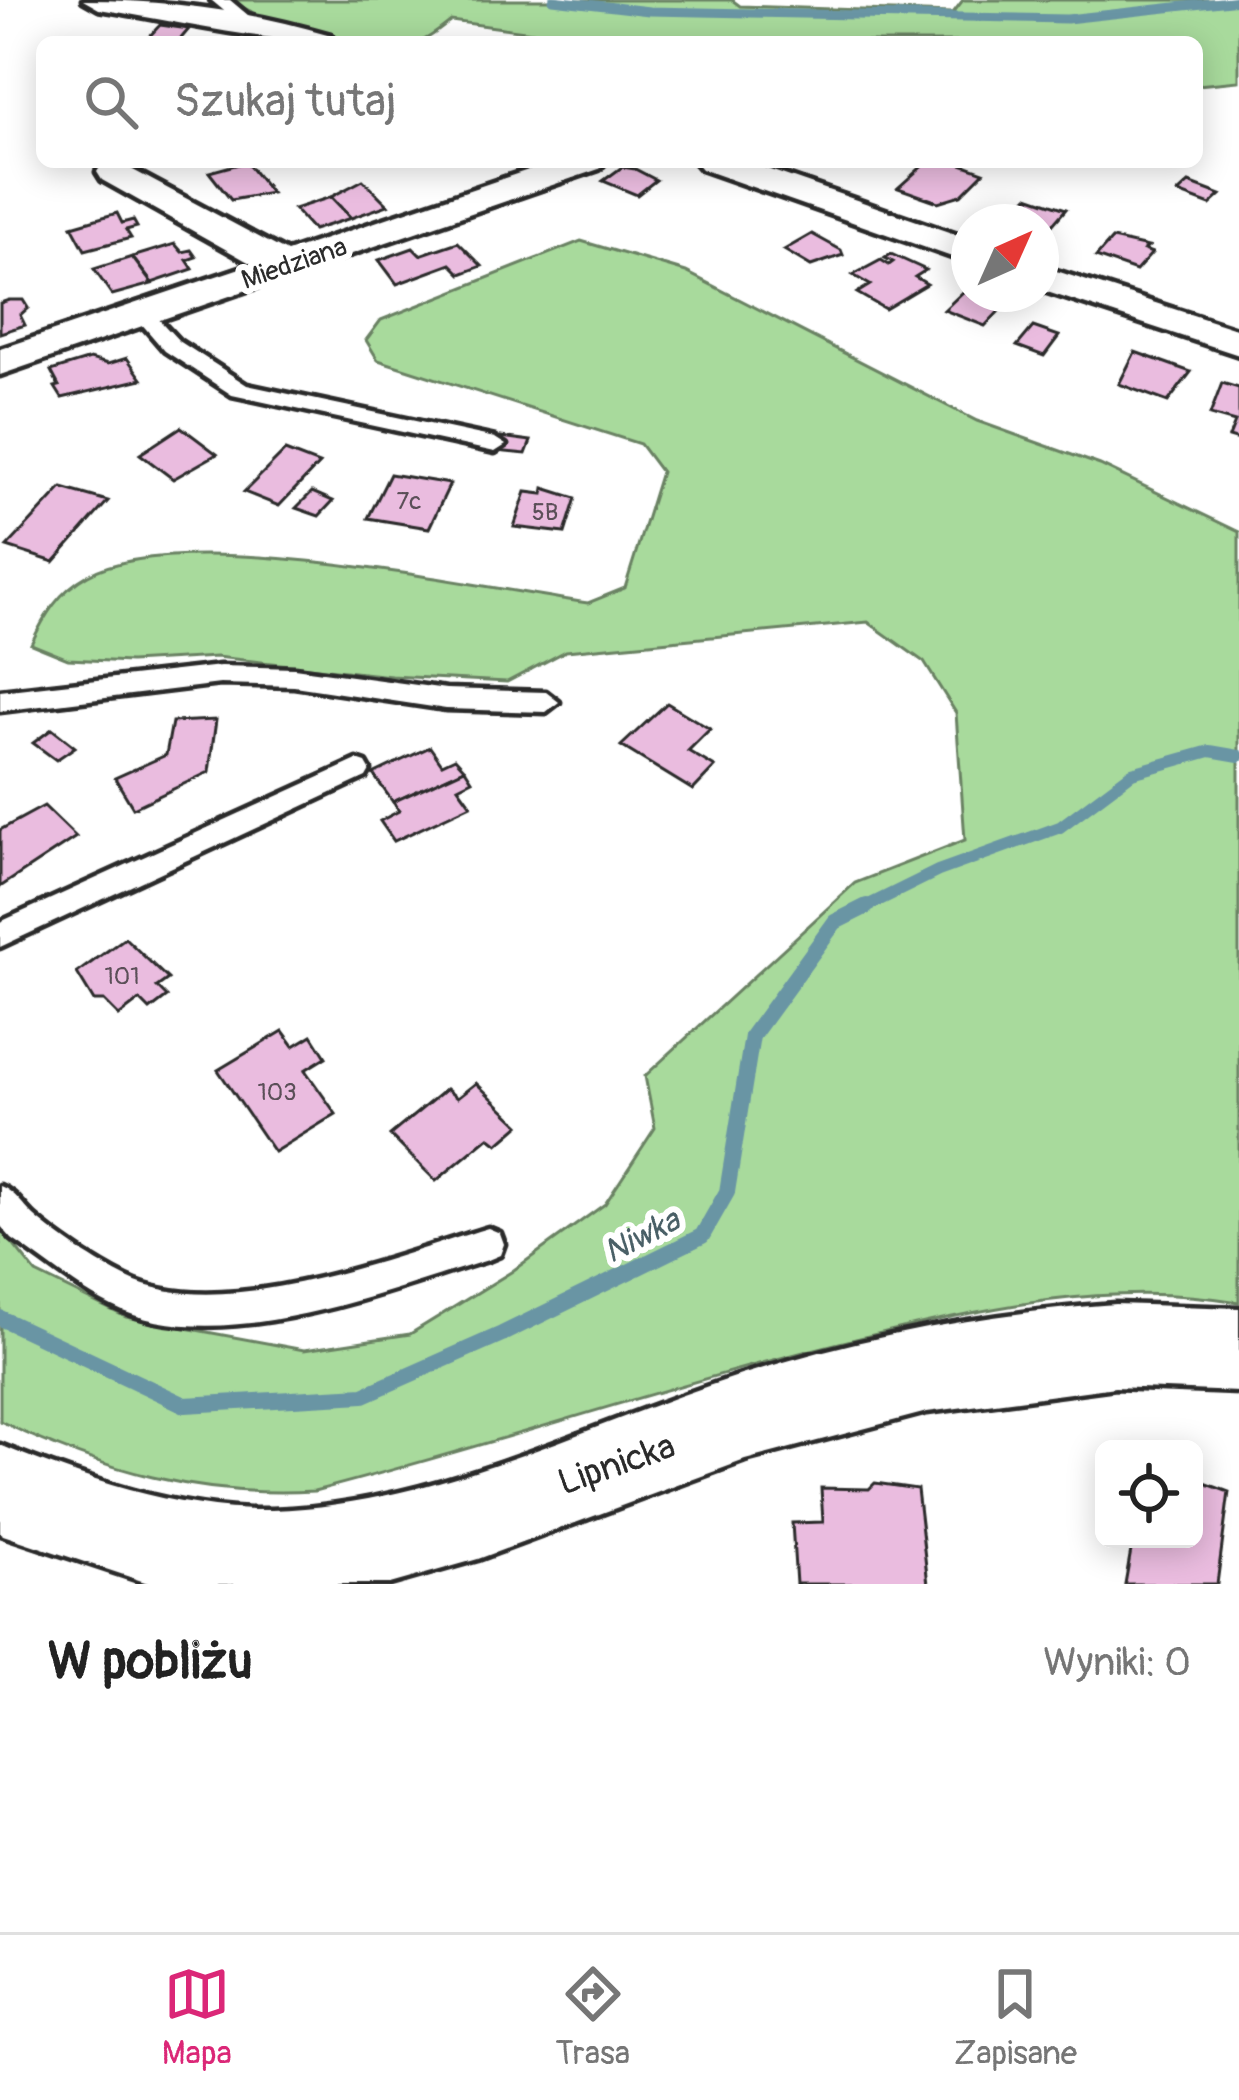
<!DOCTYPE html>
<html lang="pl">
<meta charset="utf-8">
<style>
body{margin:0;font-family:Pangolin,sans-serif;background:#f6f6f6;color:#222}
.controls{position:absolute;right:36px;bottom:36px;display:grid;overflow:hidden;border-radius:18px;box-shadow:0 6px 30px #0003}
.controls button{width:108px;height:108px;display:grid;place-items:center;padding:0;border:0;border-bottom:3px solid #e0e0e0;background:#fff;color:#222;font:60px sans-serif}
.compass{position:absolute;left:951px;top:204px;width:108px;height:108px;border-radius:50%;background:#fff;box-shadow:0 6px 30px #0003;rotate:45deg}
.list{margin:0;padding:0;list-style:none}
h2{display:flex;justify-content:space-between;align-items:center;height:156px;margin:0;padding:0 48px;font-size:51px}
h2 small{font-size:39px;font-weight:400;color:#767676}
.icon{flex:none;width:66px;height:66px;fill:none;stroke:currentColor;stroke-width:2;stroke-linecap:round;stroke-linejoin:round}
.map{position:relative;flex:none;width:1239px;height:1584px;overflow:hidden}
.search{position:absolute;background:#fff;box-shadow:0 6px 30px #0003;left:36px;right:36px;top:36px;height:132px;display:flex;align-items:center;gap:30px;box-sizing:border-box;padding:0 42px;border-radius:18px;color:#767676;font-size:45px}
.sheet{height:348px;background:#fff}
nav{display:flex;justify-content:space-around;align-items:center;box-sizing:border-box;height:168px;border-top:3px solid #e0e0e0;background:#fff;font-size:33px;color:#767676}
nav a{display:grid;justify-items:center;gap:6px}
nav .on{color:#db2777}
.map>svg:first-child{display:block}
.green{fill:#a8da9c;stroke:#6a8264;stroke-width:3}
.lines{fill:none;stroke-linecap:round;stroke-linejoin:round}
.stream-far2{stroke:#6995a4;stroke-width:9}
.stream-far1{stroke:#6995a4;stroke-width:12}
.stream{stroke:#6995a4;stroke-width:16}
.building{fill:#eabcdf;stroke:#2b2b2b;stroke-width:3}
.lane-casing{stroke:#2b2b2b;stroke-width:9}
.street-casing{stroke:#2b2b2b;stroke-width:9}
.secondary-casing{stroke:#2b2b2b;stroke-width:9}
.lane{fill:#fff;fill-rule:evenodd}
.street{fill:#fff;fill-rule:evenodd}
.secondary{fill:#fff;fill-rule:evenodd}
.labels{text-anchor:middle;stroke-width:12;stroke-linejoin:round;paint-order:stroke}
.number-label{font-size:24px;fill:#5b4f58}
.far-street-label{font-size:27px;fill:#2b2b2b;stroke:#fff}
.water-label{font-size:33px;font-style:italic;fill:#4a6067;stroke:#fff}
.near-street-label{font-size:36px;fill:#2b2b2b;stroke:#fff}
</style>
<div class="map">
<svg width="1239" height="1584" viewBox="0 0 1239 1584">
<rect width="100%" height="100%" fill="#fff"/>
<filter id="ink" filterUnits="userSpaceOnUse"><feTurbulence type="fractalNoise" baseFrequency=".00833" numOctaves="2"/><feDisplacementMap in="SourceGraphic" scale="24" xChannelSelector="R" yChannelSelector="G"/><feConvolveMatrix kernelMatrix="1 2 1 2 8 2 1 2 1" color-interpolation-filters="sRGB"/></filter>
<g filter="url(#ink)">
<g class="green">
<path d="M229 0H732L740 6 953 13 963 0H1239V81L1197 85V42H607L451 21C442 28 429 39 419 42 364 57 277 27 229 0Z"/>
<path d="M581 241 686 272 977 421 1100 465 1239 532V1302C1111 1280 984 1308 860 1338 676 1382 497 1444 314 1491 202 1498 100 1470 0 1421V1228L36 1273 126 1317 304 1350 410 1334 511 1272 605 1204 655 1128 645 1076 855 883 965 840 956 713 924 662 868 622 566 651 507 682 391 676 216 657 130 662 68 659 31 644C45 615 59 591 88 575 181 523 476 587 588 603L625 588 661 472 640 444 378 360 366 340 381 320Z"/>
</g>
<g class="lines">
<polyline class="stream-far2" points="553,0 649,11 1067,19 1239,0"/>
<polyline class="stream-far1" points="861,909 938,871 1060,827 1132,773 1210,751 1239,756"/>
<polyline class="stream" points="0,1318 185,1405 364,1395 502,1334 702,1236 727,1192 752,1036 835,922 867,906"/>
</g>
<g class="building">
<polygon points="160,25 189,29 178,42 144,42"/>
<polygon points="246,162 271,193 231,200 209,172"/>
<polygon points="927,162 956,162 984,172 961,195 938,202 898,188"/>
<polygon points="622,167 635,169 656,180 637,195 603,181"/>
<polygon points="363,180 388,205 351,218 331,197"/>
<polygon points="1189,183 1221,195 1210,205 1178,193"/>
<polygon points="1028,196 1066,209 1041,238 1041,222 1004,222"/>
<polygon points="331,197 351,218 313,230 294,209"/>
<polygon points="117,213 122,223 133,220 137,227 126,230 131,238 85,250 72,226"/>
<polygon points="812,234 841,250 843,255 811,266 784,250"/>
<polygon points="1112,239 1148,247 1144,250 1152,253 1136,271 1096,257"/>
<polygon points="458,242 482,266 461,274 451,264 397,284 379,260 413,248 420,255"/>
<polygon points="175,244 182,252 191,250 196,257 187,260 193,269 152,283 132,257"/>
<polygon points="891,254 926,270 915,277 927,284 885,309 857,293 870,285 853,275 881,260 889,265 893,262 885,258"/>
<polygon points="132,257 152,284 112,295 94,269"/>
<polygon points="965,290 969,294 1004,306 985,326 944,310"/>
<polygon points="9,300 23,300 28,308 20,315 25,325 0,333 0,303"/>
<polygon points="1033,327 1059,336 1044,356 1017,346"/>
<polygon points="1135,352 1191,372 1168,402 1119,384"/>
<polygon points="127,358 142,379 62,398 55,387 59,386 51,371 90,359 108,364"/>
<polygon points="1222,383 1239,388 1239,440 1229,437 1235,422 1210,415"/>
<polygon points="181,427 217,454 173,479 140,454"/>
<polygon points="501,437 531,441 526,454 496,451"/>
<polygon points="285,451 319,464 279,506 244,492"/>
<polygon points="390,474 450,484 429,528 368,518"/>
<polygon points="62,488 108,501 54,562 7,547"/>
<polygon points="544,488 576,498 565,533 514,527 526,492 543,494"/>
<polygon points="312,492 333,501 319,516 296,508"/>
<polygon points="667,703 710,729 688,751 715,767 693,790 621,746"/>
<polygon points="216,720 209,772 133,808 115,778 166,755 172,722"/>
<polygon points="52,729 75,747 56,760 33,743"/>
<polygon points="430,747 442,764 455,758 465,769 393,802 373,774"/>
<polygon points="465,769 472,780 458,787 471,805 394,841 380,821 399,811 393,802"/>
<polygon points="44,806 76,837 0,887 0,830"/>
<polygon points="125,938 168,979 157,987 167,997 150,1010 140,1000 119,1016 104,1001 94,1001 77,973"/>
<polygon points="283,1031 294,1046 312,1035 326,1057 305,1070 336,1114 274,1152 218,1070"/>
<polygon points="476,1083 520,1125 498,1144 489,1137 436,1181 390,1135 446,1089 457,1098"/>
<polygon points="1194,1479 1229,1492 1217,1584 1125,1584 1133,1539 1194,1539"/>
<polygon points="875,1483 917,1489 928,1584 796,1584 792,1523 823,1522 821,1488 869,1489"/>
</g>
<g class="lines">
<defs>
<g id="lane">
<polygon points="211,0 230,0 255,21 241,25"/>
<polygon points="144,309 151,311 179,341 247,385 495,438 506,445 495,452 232,395 165,351 134,315"/>
<polygon points="220,666 294,668 446,689 546,692 559,702 546,712 446,709 294,686 220,684 0,711 0,691"/>
<polygon points="357,760 366,763 370,770 366,777 0,947 0,922"/>
<path d="M0 1186C16 1192 22 1205 34 1216 59 1238 97 1263 127 1278 221 1324 392 1257 488 1228L500 1233 504 1244 500 1255 488 1260C382 1292 217 1359 112 1306 77 1289 45 1261 12 1239L0 1225Z"/>
</g>
<g id="street">
<path d="M83 0C171 0 248 11 331 35L336 42C258 42 177 21 99 9Z"/>
<polygon points="118,162 287,252 552,162 605,162 599,169 0,375 0,349 252,264 102,180 97,172 102,164"/>
<polygon points="695,162 747,162 969,239 969,263 701,169"/>
<polygon points="1041,266 1239,330 1239,355 1041,290"/>
</g>
<path id="secondary" d="M1115 1304 1239 1308V1392L1115 1387 927 1412 745 1460 478 1559 390 1584H151L0 1534V1445C83 1479 181 1512 272 1510 437 1505 588 1424 741 1375 863 1336 988 1313 1115 1304Z"/>
</defs>
<use href="#lane" class="lane-casing"/>
<use href="#street" class="street-casing"/>
<use href="#secondary" class="secondary-casing"/>
<use href="#lane" class="lane"/>
<use href="#street" class="street"/>
<use href="#secondary" class="secondary"/>
</g>
</g>
<g class="labels">
<g class="number-label">
<text x="409" y="509">7c</text>
<text x="545" y="520">5B</text>
<text x="122" y="984">101</text>
<text x="277" y="1100">103</text>
</g>
<g class="far-street-label">
<text transform="translate(294 263) rotate(-19)" y="9">Miedziana</text>
</g>
<g class="water-label">
<text transform="translate(641 1235) rotate(-27)" y="12">Niwka</text>
</g>
<g class="near-street-label">
<text transform="translate(616 1463) rotate(-19)" y="13">Lipnicka</text>
</g>
</g>
</svg>
<div class="controls">
<button><svg class="icon" aria-label="locate" viewBox="0 0 24 24"><circle cx="12" cy="12" r="6"/><path d="M12 2v4M12 18v4M2 12h4M18 12h4"/></svg></button>
</div>
<svg class="compass" viewBox="-18 -18 36 36"><path d="M0-13l5 13h-10z" fill="#e53935"/><path d="M0 13l5-13h-10z" fill="#767676"/></svg>
<div class="search"><svg class="icon" aria-label="search" viewBox="0 0 24 24"><circle cx="10" cy="10" r="6"/><path d="M15 15l6 6"/></svg>Szukaj tutaj</div>
</div>
<section class="sheet">
<h2>W pobliżu<small>Wyniki: 0</small></h2>
<ul class="list">
</ul>
</section>
<nav>
<a class="on"><svg class="icon" aria-label="map" viewBox="0 0 24 24"><path d="M3 6l6-2 6 2 6-2v14l-6 2-6-2-6 2zM9 4v14M15 6v14"/></svg>Mapa</a>
<a><svg class="icon" aria-label="directions" viewBox="0 0 24 24"><path d="M12 3l9 9-9 9-9-9zM9 14v-3h6M13 9l2 2-2 2"/></svg>Trasa</a>
<a><svg class="icon" aria-label="saved" viewBox="0 0 24 24"><path d="M7 4h10v16l-5-4-5 4z"/></svg>Zapisane</a>
</nav>
